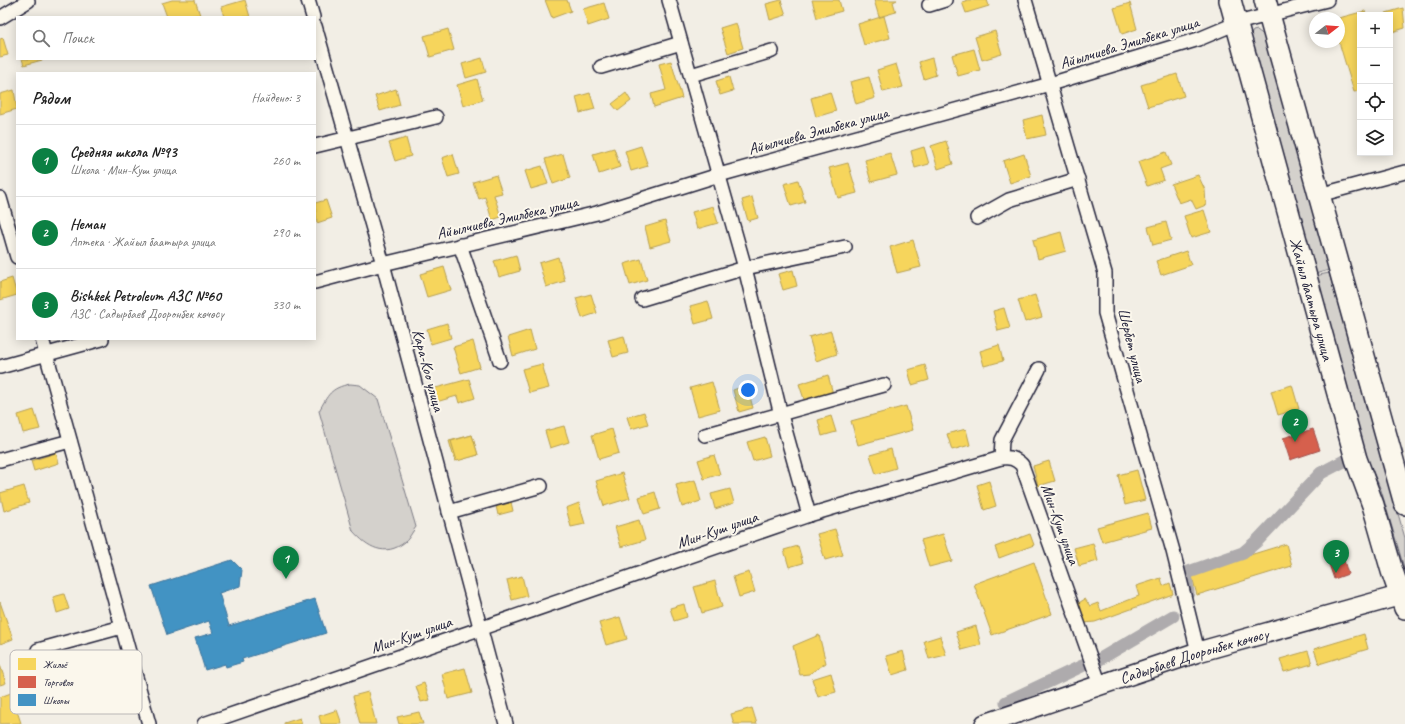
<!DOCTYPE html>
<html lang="ru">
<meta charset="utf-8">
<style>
body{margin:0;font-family:Caveat,sans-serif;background:#f2f2f2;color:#222}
.controls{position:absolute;right:12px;top:12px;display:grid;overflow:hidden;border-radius:0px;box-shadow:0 2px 10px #0003}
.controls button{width:36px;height:36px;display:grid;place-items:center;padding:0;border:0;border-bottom:1px solid #e0e0e0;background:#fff;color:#222;font:20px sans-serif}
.compass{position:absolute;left:1309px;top:12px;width:36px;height:36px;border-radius:50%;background:#fff;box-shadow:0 2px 10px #0003;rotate:73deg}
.you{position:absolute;left:748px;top:390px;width:14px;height:14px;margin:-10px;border:3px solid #fff;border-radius:50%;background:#1a73e8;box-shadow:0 0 0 6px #1a73e833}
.badge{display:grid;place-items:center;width:26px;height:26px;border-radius:50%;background:#0b8043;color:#fff;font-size:13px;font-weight:700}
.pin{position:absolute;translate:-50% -33px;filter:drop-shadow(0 1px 2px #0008)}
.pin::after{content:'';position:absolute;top:21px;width:14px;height:12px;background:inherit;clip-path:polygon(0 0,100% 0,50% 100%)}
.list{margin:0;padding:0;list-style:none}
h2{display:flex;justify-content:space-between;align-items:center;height:52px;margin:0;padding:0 16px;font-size:17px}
h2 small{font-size:13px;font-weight:400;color:#767676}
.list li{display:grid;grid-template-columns:26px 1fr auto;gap:12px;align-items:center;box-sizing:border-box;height:72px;padding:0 16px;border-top:1px solid #e0e0e0}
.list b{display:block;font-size:15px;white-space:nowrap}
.list p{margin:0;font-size:13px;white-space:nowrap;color:#767676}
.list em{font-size:13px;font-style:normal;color:#767676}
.icon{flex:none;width:22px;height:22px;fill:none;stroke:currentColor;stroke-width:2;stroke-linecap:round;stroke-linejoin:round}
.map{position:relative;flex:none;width:1405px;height:724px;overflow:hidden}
.search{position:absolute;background:#fff;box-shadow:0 2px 10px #0003;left:16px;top:16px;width:300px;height:44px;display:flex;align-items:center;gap:10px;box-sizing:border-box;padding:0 14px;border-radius:0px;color:#767676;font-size:15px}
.panel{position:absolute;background:#fff;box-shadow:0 2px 10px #0003;left:16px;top:72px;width:300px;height:268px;border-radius:0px}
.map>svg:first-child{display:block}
.green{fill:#d4d1cc;stroke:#7b7a84}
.homes{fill:#f6d55c;stroke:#b69f52}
.shops{fill:#d6604d;stroke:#a04d48}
.schools{fill:#4393c3;stroke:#39719a}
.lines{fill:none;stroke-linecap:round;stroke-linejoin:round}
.canal{stroke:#aeabad;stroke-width:13}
.street-casing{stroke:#22223b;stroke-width:16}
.secondary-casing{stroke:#22223b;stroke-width:22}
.primary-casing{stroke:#22223b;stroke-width:24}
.street{stroke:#fbf7ec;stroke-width:13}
.secondary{stroke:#fbf7ec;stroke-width:19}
.primary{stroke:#fbf7ec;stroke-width:21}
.labels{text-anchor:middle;stroke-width:4;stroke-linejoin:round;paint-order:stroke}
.street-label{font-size:16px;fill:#22223b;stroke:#fbf7ec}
.key{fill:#fbf7ec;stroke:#bab7b7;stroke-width:1}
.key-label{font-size:11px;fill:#22223b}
</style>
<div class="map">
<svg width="1405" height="724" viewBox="0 0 1405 724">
<rect width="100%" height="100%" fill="#f2eee5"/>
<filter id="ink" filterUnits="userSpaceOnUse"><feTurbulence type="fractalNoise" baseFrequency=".025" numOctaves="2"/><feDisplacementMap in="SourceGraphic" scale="8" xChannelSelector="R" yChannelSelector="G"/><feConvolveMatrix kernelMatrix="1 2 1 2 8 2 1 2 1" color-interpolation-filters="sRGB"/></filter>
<g filter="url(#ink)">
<g class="green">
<polygon points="1257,30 1265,36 1329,270 1315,274 1249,38 1253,31"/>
<polygon points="1329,273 1405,538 1405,571 1381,490 1366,456 1315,276"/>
<path d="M350 384 360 385 378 399 416 527C412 532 409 539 405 542 385 558 367 547 353 531L319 411C328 395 330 388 350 384Z"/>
</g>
<g class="homes">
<polygon points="172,0 195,0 200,15 167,17 162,3"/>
<polygon points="245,0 250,17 224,17 221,7"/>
<polygon points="545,0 567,0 571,11 552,18"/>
<polygon points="781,0 786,15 770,20 766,4"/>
<polygon points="812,0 839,0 842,11 817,18"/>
<polygon points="874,0 897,0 893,2 896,12 879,17"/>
<polygon points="968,0 987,0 989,6 966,13 962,2"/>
<polygon points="604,3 609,19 588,26 583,9"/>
<polygon points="1130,3 1137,29 1122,34 1114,8"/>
<polygon points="1403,8 1405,28 1392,32 1390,15 1387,15 1386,13"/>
<polygon points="1365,11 1366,15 1360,15 1360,91 1354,92 1339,42 1339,18"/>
<polygon points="884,16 890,38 864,45 858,24"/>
<polygon points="736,23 743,48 728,53 720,28"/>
<polygon points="448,29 454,50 430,57 424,36"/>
<polygon points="995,31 1002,54 982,60 975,37"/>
<polygon points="3,38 8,55 0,57 0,39"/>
<polygon points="974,49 980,70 958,76 952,55"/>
<polygon points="482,58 486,72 466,78 462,64"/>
<polygon points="932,58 936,75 924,79 919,62"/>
<polygon points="22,59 42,59 42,60 24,65"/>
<polygon points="671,61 682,98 654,107 651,94 666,90 659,64"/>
<polygon points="896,64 903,87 883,92 877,70"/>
<polygon points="1177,74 1184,96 1148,107 1141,85"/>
<polygon points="729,77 733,91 720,95 716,81"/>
<polygon points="869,77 875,98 856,104 850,82"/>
<polygon points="477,79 483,100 463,106 457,85"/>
<polygon points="396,89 400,105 380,111 375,96"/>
<polygon points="14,90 17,109 0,114 0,94"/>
<polygon points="830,92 836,111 816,117 811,98"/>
<polygon points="590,93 595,109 580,113 576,97"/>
<polygon points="626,93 631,101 618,111 612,104"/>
<polygon points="1042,115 1046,135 1027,139 1023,120"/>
<polygon points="406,138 411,156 395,161 389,143"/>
<polygon points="946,141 953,164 938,169 931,146"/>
<polygon points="641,146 648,166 631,171 625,151"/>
<polygon points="924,147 929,164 915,168 911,151"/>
<polygon points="614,148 620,167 599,174 593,154"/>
<polygon points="1166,152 1171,165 1160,169 1164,180 1147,186 1138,162"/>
<polygon points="890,153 897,175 871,182 865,160"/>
<polygon points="453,154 459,174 448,177 442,158"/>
<polygon points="563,154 570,178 553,184 545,159"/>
<polygon points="1024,154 1031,176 1010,183 1003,161"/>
<polygon points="848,163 857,193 838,198 829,168"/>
<polygon points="542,166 548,184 531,189 525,171"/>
<polygon points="496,175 502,193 494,195 501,217 492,220 485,197 479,199 473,182"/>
<polygon points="1198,175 1205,190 1206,205 1196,209 1191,199 1179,203 1171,184"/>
<polygon points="798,180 805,202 791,206 784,184"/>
<polygon points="752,197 758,218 748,221 742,200"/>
<polygon points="326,200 332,218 317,223 315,203"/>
<polygon points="713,206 718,223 697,229 692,212"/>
<polygon points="1204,210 1211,232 1191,238 1184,216"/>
<polygon points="665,221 671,241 650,247 645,227"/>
<polygon points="1166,222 1171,240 1153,245 1148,227"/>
<polygon points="1061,232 1066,251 1038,259 1033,240"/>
<polygon points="913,240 921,267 897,273 890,247"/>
<polygon points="1186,251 1191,265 1161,275 1156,261"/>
<polygon points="516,255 520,271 499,277 494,261"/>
<polygon points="558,257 565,281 546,287 539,263"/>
<polygon points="641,259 647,280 630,285 624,264"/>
<polygon points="444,267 451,290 427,297 420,274"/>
<polygon points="793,270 797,286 783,290 778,274"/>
<polygon points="12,278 17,295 0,300 0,282"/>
<polygon points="591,294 597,313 582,318 576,298"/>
<polygon points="1035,295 1042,317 1025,322 1018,300"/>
<polygon points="708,301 713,319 695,324 690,306"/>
<polygon points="1004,308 1010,328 998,331 993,311"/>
<polygon points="447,323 451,338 431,344 427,329"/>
<polygon points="530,330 535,349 513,356 508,337"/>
<polygon points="831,331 837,354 816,361 809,337"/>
<polygon points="624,336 628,353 613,357 608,340"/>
<polygon points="473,341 480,367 461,373 453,347"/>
<polygon points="999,345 1003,361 984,366 980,351"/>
<polygon points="542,364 549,388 529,393 522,369"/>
<polygon points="925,365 929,380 912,385 908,370"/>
<polygon points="828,375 833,394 805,402 799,384"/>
<polygon points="469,379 475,398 459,403 457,396 436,402 432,389"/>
<polygon points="712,382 720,410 698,416 690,388"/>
<polygon points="747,385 753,408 739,412 733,390"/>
<polygon points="1292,385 1299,409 1278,415 1271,391"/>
<polygon points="906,406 913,430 858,445 851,421"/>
<polygon points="34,410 40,429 23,433 18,415"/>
<polygon points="644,412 648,424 631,429 627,417"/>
<polygon points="831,416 836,432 822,436 818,420"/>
<polygon points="564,426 569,442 550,448 545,431"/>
<polygon points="612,429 619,453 599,459 592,435"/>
<polygon points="966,429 970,445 952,450 947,434"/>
<polygon points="472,435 478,455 455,461 449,441"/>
<polygon points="472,435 478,455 457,461 451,441"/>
<polygon points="765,437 770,456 753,461 747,442"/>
<polygon points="891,449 896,468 876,474 870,455"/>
<polygon points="56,453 59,463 34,471 31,461"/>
<polygon points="714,455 720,474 704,479 698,460"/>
<polygon points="1049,461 1055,481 1038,486 1033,466"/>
<polygon points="1137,470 1145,500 1125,505 1118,475"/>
<polygon points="622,473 630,498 604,506 596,481"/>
<polygon points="695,480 701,501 682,507 676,485"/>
<polygon points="989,481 996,506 984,510 977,485"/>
<polygon points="24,486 29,503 4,511 0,493"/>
<polygon points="730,489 734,503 715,509 711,494"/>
<polygon points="655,492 660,509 644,514 639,497"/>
<polygon points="511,502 513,511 498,515 496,506"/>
<polygon points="579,503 585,524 571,527 566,508"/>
<polygon points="1148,513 1152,528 1102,542 1097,527"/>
<polygon points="639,520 645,540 621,547 615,527"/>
<polygon points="835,529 843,555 825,560 817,534"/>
<polygon points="943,534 952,561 929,567 921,540"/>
<polygon points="1030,534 1034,545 999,558 995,547"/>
<polygon points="1093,543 1098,561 1079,566 1074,548"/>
<polygon points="1286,544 1292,566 1197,595 1191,573"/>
<polygon points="798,546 803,563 789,567 784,550"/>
<polygon points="1034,562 1052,614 992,635 974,584"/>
<polygon points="749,572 755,592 739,597 733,577"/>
<polygon points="522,576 527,596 512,600 507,580"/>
<polygon points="1161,578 1163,586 1170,583 1173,594 1095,622 1084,623 1077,604 1085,599 1090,606 1098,603 1101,611 1139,596 1136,586"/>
<polygon points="715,581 722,607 702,613 694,587"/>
<polygon points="64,594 69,609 57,613 53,597"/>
<polygon points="0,602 13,639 0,644"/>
<polygon points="684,604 687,617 674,621 670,608"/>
<polygon points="620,617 627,639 606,645 599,623"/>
<polygon points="976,626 981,645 962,650 956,632"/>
<polygon points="1364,634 1368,649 1319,664 1314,649"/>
<polygon points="819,635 826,663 809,674 800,675 793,646"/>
<polygon points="940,636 946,655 929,659 924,641"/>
<polygon points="903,651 908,670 892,675 886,656"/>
<polygon points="1308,651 1312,664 1284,672 1280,659"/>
<polygon points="0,665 6,683 0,685"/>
<polygon points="465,668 472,693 448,699 442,674"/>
<polygon points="831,673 836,692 818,697 812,679"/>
<polygon points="424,683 430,700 421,702 416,686"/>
<polygon points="368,692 376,724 360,724 353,696"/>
<polygon points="11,693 21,723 0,724 0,697"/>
<polygon points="752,708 757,724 734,724 731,714"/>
<polygon points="337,710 342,724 321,724 319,716"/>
<polygon points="419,712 423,724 399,724 397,717"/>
<polygon points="300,718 302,724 284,724 284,723"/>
</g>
<g class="shops">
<polygon points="1313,429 1320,450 1290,460 1283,438"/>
<polygon points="1343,557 1348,574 1334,579 1328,561"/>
</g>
<polygon class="schools" points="232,560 242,570 240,586 219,593 229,626 315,599 326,633 242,659 243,662 226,667 225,664 205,670 195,638 213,633 209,621 167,635 151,586"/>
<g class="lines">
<g class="canal">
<polyline points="1188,593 1186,573 1243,553 1257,541 1321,473 1344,461"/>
<polyline points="1100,659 1173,616"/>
<polyline points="1006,702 1082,666"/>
</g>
<defs>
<g id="street">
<polyline points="308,0 313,17"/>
<polyline points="669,0 745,268 781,415 809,515"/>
<polyline points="1025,0 1105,273 1105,313 1173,551 1198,652"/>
<polyline points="929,5 945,0"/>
<polyline points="0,18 28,1"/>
<polyline points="315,26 383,264 506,724"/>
<polyline points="601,67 681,43"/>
<polyline points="691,75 772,51"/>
<polyline points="315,146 436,117"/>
<polyline points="1319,195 1405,172"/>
<polyline points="0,198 17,257"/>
<polyline points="977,218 1009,200 1078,179"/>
<polyline points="460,245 500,361"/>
<polyline points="315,282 383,264 597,213 719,175 1050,84 1199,39 1237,23 1327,0"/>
<polyline points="642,299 745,268 845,247"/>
<polyline points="42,339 149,724"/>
<polyline points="0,367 102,339"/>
<polyline points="705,435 884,385"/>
<polyline points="1001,458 1002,440 1039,369"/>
<polyline points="0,460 70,441"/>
<polyline points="449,512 541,486"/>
<polyline points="38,650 122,627"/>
<path d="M204 724 809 515 1001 458C1010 457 1015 458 1022 465L1100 685"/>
</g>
<g id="secondary">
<path id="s1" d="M985 724 1198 652 1405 594"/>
</g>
<g id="primary">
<path id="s2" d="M1230 0 1356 459 1373 505 1392 571 1405 608"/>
<polyline points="1265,0 1405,504"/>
</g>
</defs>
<use href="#street" class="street-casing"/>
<use href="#secondary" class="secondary-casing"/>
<use href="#primary" class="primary-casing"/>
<use href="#street" class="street"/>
<use href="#secondary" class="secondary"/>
<use href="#primary" class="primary"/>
</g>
</g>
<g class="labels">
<g class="street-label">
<text transform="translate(1129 42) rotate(-17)" y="6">Айылчиева Эмилбека улица</text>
<text transform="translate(818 130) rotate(-15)" y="6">Айылчиева Эмилбека улица</text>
<text transform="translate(507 217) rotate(-13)" y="6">Айылчиева Эмилбека улица</text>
<text dy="6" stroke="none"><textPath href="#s2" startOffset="310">Жайыл баатыра улица</textPath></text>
<text transform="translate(1133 345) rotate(76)" y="6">Шербет улица</text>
<text transform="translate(429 370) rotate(75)" y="6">Кара-Коо улица</text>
<text transform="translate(1061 524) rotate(70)" y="6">Мин-Куш улица</text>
<text transform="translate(717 529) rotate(-19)" y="6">Мин-Куш улица</text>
<text transform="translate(411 634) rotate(-19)" y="6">Мин-Куш улица</text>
<text dy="6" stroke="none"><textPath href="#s1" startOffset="220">Садырбаев Дооронбек көчөсү</textPath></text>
</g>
</g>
<rect x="10" y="650" width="132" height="64" rx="6" class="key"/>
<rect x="18" y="658" width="18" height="12" fill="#f6d55c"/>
<rect x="18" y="676" width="18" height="12" fill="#d6604d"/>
<rect x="18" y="694" width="18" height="12" fill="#4393c3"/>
<g class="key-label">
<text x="43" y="668">Жильё</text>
<text x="43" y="686">Торговля</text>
<text x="43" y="704">Школы</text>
</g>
</svg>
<div class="controls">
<button>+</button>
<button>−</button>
<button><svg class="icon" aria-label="locate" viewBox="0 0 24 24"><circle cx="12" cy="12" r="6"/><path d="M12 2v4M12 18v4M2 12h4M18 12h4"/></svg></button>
<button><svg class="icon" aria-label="layers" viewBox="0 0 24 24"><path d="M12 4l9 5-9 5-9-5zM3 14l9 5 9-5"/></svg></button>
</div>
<svg class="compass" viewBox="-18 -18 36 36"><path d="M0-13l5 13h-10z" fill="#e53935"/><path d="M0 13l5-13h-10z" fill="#767676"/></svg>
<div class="you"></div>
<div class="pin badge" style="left:286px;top:579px">1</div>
<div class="pin badge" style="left:1295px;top:442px">2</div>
<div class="pin badge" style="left:1336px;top:573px">3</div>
<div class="search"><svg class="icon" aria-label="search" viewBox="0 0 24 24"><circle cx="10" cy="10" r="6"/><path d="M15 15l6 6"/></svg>Поиск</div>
<section class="panel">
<h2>Рядом<small>Найдено: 3</small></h2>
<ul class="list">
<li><span class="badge">1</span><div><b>Средняя школа №93</b><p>Школа · Мин-Куш улица</p></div><em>260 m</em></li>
<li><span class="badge">2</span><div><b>Неман</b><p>Аптека · Жайыл баатыра улица</p></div><em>290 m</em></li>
<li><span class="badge">3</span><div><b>Bishkek Petroleum АЗС №60</b><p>АЗС · Садырбаев Дооронбек көчөсү</p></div><em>330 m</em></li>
</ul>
</section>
</div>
